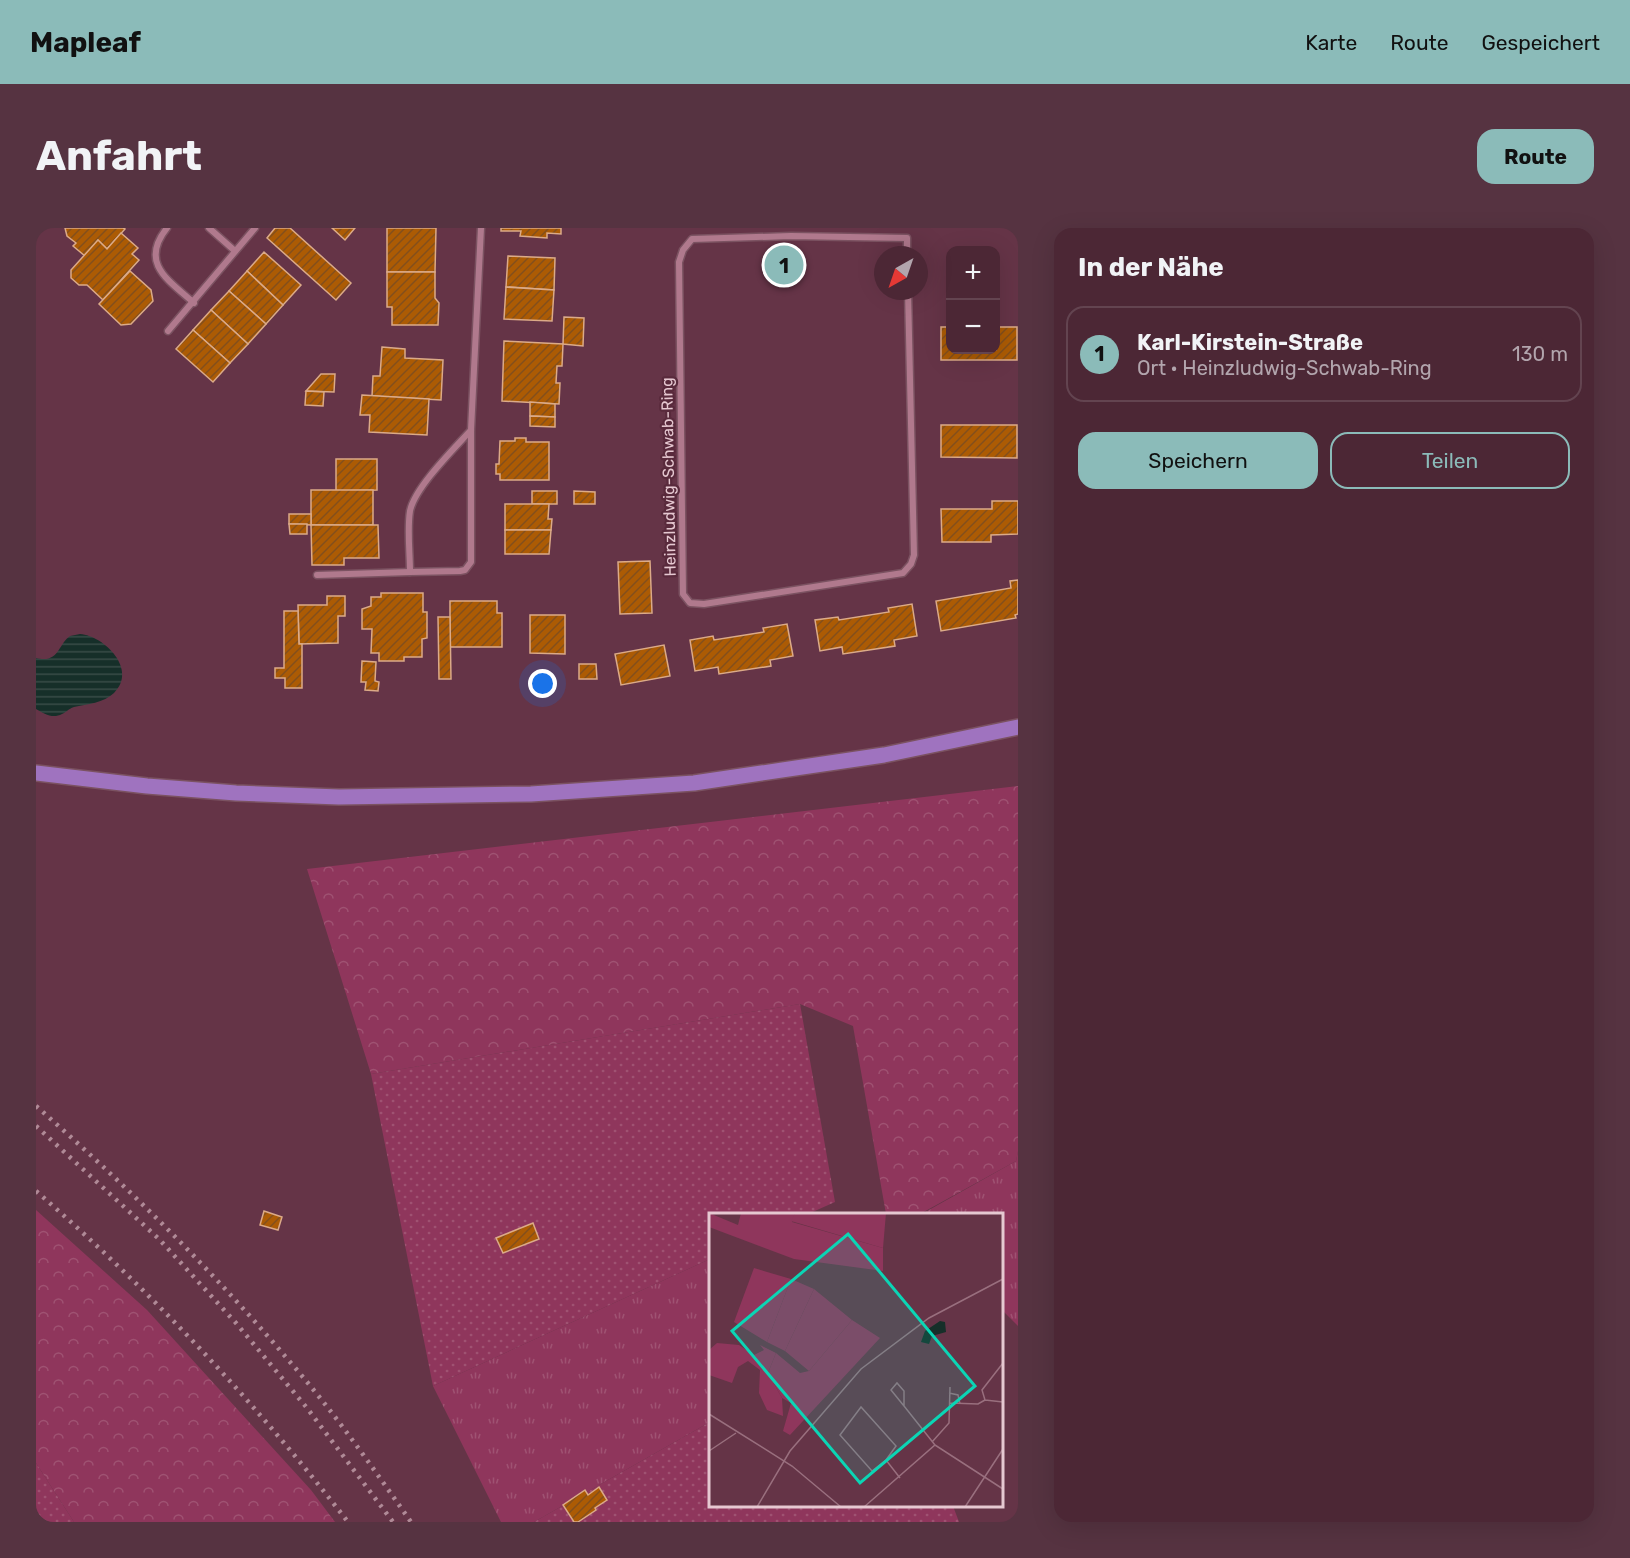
<!DOCTYPE html>
<html lang="de">
<meta charset="utf-8">
<style>
body{margin:0;font-family:Rubik,sans-serif;background:#563341;color:#f1f3f6}
.controls{position:absolute;right:18px;top:18px;display:grid;overflow:hidden;border-radius:12px;box-shadow:0 6px 24px #0002}
.controls button{width:54px;height:54px;display:grid;place-items:center;padding:0;border:0;border-bottom:2px solid #634450;background:#4c2735;color:#f1f3f6;font:30px sans-serif}
.compass{position:absolute;left:838px;top:18px;width:54px;height:54px;border-radius:50%;background:#4c2735;box-shadow:0 6px 24px #0002;rotate:220deg}
.you{position:absolute;left:507px;top:456px;width:21px;height:21px;margin:-15px;border:4px solid #fff;border-radius:50%;background:#1a73e8;box-shadow:0 0 0 9px #1a73e833}
.badge{display:grid;place-items:center;width:39px;height:39px;border-radius:50%;background:#8bbbb9;color:#111;font-size:20px;font-weight:700}
.pin{position:absolute;translate:-50% -50%;border:3px solid #fff;box-shadow:0 2px 6px #0006}
.list{margin:0;padding:0;list-style:none}
h2{display:flex;justify-content:space-between;align-items:center;height:78px;margin:0;padding:0 24px;font-size:26px}
h2 small{font-size:20px;font-weight:400;color:#b2a5ad}
.list li{display:grid;grid-template-columns:39px 1fr auto;gap:18px;align-items:center;box-sizing:border-box;height:96px;margin:0 12px 12px;padding:0 12px;border:2px solid #634450;border-radius:18px}
.list b{display:block;font-size:22px;white-space:nowrap}
.list p{margin:0;font-size:20px;white-space:nowrap;color:#b2a5ad}
.list em{font-size:20px;font-style:normal;color:#b2a5ad}
.actions{display:flex;gap:12px;padding:18px 24px}
.actions a{flex:1;padding:14px 0;border:2px solid #8bbbb9;border-radius:18px;text-align:center;font-size:21px;color:#8bbbb9}
.actions .main{background:#8bbbb9;color:#111}
.map{position:relative;flex:none;width:982px;height:1294px;overflow:hidden;border-radius:18px}
header{display:flex;align-items:center;gap:36px;box-sizing:border-box;height:84px;padding:0 30px;background:#8bbbb9;color:#111}
header strong{font-size:28px}
nav{display:flex;gap:33px;margin-inline-start:auto;font-size:21px}
.intro{display:flex;align-items:center;justify-content:space-between;box-sizing:border-box;height:144px;padding:0 36px}
h1{margin:0;font-size:42px}
.button{padding:15px 27px;border-radius:18px;background:#8bbbb9;color:#111;font-size:21px;font-weight:700}
main{display:flex;gap:36px;padding:0 36px}
aside{flex:1;background:#4c2735;border-radius:18px;box-shadow:0 6px 24px #0002}
.map>svg:first-child{display:block}
.grass{fill:url(#grass-tufts)}
.forest{fill:url(#forest-crowns)}
.park{fill:url(#park-dots)}
.water{fill:url(#water-rules)}
.building{fill:url(#building-hatch);stroke:#dbaa88;stroke-width:1.5}
.lines{fill:none;stroke-linecap:round;stroke-linejoin:round}
.minor-casing{stroke:#7b5261;stroke-width:9}
.primary-casing{stroke:#7b5261;stroke-width:18}
.minor{stroke:#b0798d;stroke-width:6}
.primary{stroke:#9f73bf;stroke-width:15}
.rail{stroke:#b08a97;stroke-width:4.5;stroke-dasharray:3 6;stroke-linecap:butt}
.labels{text-anchor:middle;stroke-width:4.5;stroke-linejoin:round;paint-order:stroke}
.street-label{font-size:16px;fill:#e6c8d1;stroke:#592a3c}
.inset-road{fill:none;stroke:#996f7e;stroke-width:1.5}
.view{fill:#0bd5b5;fill-opacity:0.15;stroke:#0bd5b5;stroke-width:3}
.inset-edge{fill:none;stroke:#e6c8d1;stroke-width:3}
</style>
<header>
<strong>Mapleaf</strong>
<nav><a>Karte</a><a>Route</a><a>Gespeichert</a></nav>
</header>
<div class="intro"><h1>Anfahrt</h1><a class="button">Route</a></div>
<main>
<div class="map">
<svg width="982" height="1294" viewBox="0 0 982 1294">
<defs>
<pattern id="grass-tufts" width="24" height="20" patternUnits="userSpaceOnUse" patternTransform="scale(1.5)"><rect width="24" height="20" fill="#8f365c"/><path d="M3 7l-1-3M5 7V3M7 7l1-3M15 17l-1-3M17 17v-4M19 17l1-3" fill="none" stroke="#9f5272"/></pattern>
<pattern id="forest-crowns" width="20" height="18" patternUnits="userSpaceOnUse" patternTransform="scale(1.5)"><rect width="20" height="18" fill="#8f365c"/><path d="M2 6a3 3 0 1 1 6 0M12 15a3 3 0 1 1 6 0" fill="none" stroke="#9f5272"/></pattern>
<pattern id="park-dots" width="8" height="8" patternUnits="userSpaceOnUse" patternTransform="scale(1.5)"><rect width="8" height="8" fill="#8f365c"/><path d="M2 2h.1M6 6h.1" fill="none" stroke="#9f5272" stroke-width="1.8" stroke-linecap="round"/></pattern>
<pattern id="water-rules" width="6" height="5" patternUnits="userSpaceOnUse" patternTransform="scale(1.5)"><rect width="6" height="5" fill="#162f29"/><path d="M0 2.5h6" fill="none" stroke="#384c47"/></pattern>
<pattern id="building-hatch" width="6" height="6" patternUnits="userSpaceOnUse" patternTransform="scale(1.5)"><rect width="6" height="6" fill="#ac5b04"/><path d="M-1 1l2-2M0 6l6-6M5 7l2-2" fill="none" stroke="#834f1c"/></pattern>
</defs>
<rect width="100%" height="100%" fill="#653447"/>
<g class="grass">
<polygon points="982,923 982,1098 966,1082 966,987 884,987 980,933"/>
<polygon points="674,1031 674,1194 498,1294 465,1294 397,1158"/>
</g>
<g class="forest">
<polygon points="982,558 982,923 980,933 884,986 850,986 817,798 764,776 335,846 271,641"/>
<polygon points="0,982 111,1082 275,1262 299,1294 38,1294 0,1235"/>
</g>
<g class="park">
<polygon points="764,776 799,974 772,986 675,987 674,1031 397,1158 335,846"/>
<polygon points="674,1194 675,1278 917,1278 923,1294 498,1294"/>
<polygon points="0,1235 38,1294 0,1294"/>
</g>
<path class="water" d="M44 406C69 408 102 442 78 465 68 475 51 476 38 479 32 481 31 484 26 486 17 491 8 486 0 481V430C23 436 22 416 34 408 37 407 41 407 44 406Z"/>
<g class="building">
<polygon points="29,0 87,0 89,1 71,21 62,12 49,28 37,18 40,15 31,8"/>
<polygon points="239,0 254,0 315,55 300,72 231,10"/>
<polygon points="296,0 319,0 309,12"/>
<polygon points="351,0 400,0 399,44 351,44"/>
<polygon points="465,0 525,0 525,6 511,5 511,10 484,8 485,3 465,3"/>
<polygon points="85,5 102,20 96,26 103,32 67,72 51,57 43,57 35,50 35,42 62,12 71,21"/>
<polygon points="228,24 265,57 247,77 211,43"/>
<polygon points="472,28 519,30 518,62 470,59"/>
<polygon points="741,32 755,33 754,42 740,41"/>
<polygon points="94,43 115,62 117,73 95,96 85,97 63,76"/>
<polygon points="211,43 247,77 230,96 193,63"/>
<polygon points="351,44 399,44 399,70 403,75 402,97 356,97 356,79 351,79"/>
<polygon points="470,59 518,62 516,93 468,91"/>
<polygon points="193,63 230,96 212,116 175,82"/>
<polygon points="175,82 212,116 194,135 157,102"/>
<polygon points="528,89 548,90 547,118 527,116"/>
<polygon points="905,99 915,99 915,122 960,122 960,99 981,99 981,132 905,132"/>
<polygon points="157,102 194,135 177,154 140,121"/>
<polygon points="468,113 527,116 526,138 521,138 520,155 524,155 523,176 466,173"/>
<polygon points="346,119 369,121 369,130 407,132 405,172 336,168 337,148 344,148"/>
<polygon points="285,146 299,146 298,164 270,163"/>
<polygon points="270,163 288,164 287,178 269,177"/>
<polygon points="326,167 393,171 391,207 333,204 334,187 324,187"/>
<polygon points="494,174 519,176 519,189 494,188"/>
<polygon points="494,188 519,189 519,199 494,198"/>
<polygon points="905,197 981,197 981,230 905,229"/>
<polygon points="479,210 490,210 490,214 513,214 513,252 464,252 464,246 460,246 460,236 463,236 464,213 479,213"/>
<polygon points="300,231 341,231 341,262 300,263"/>
<rect x="275" y="262" width="62" height="35"/>
<rect x="496" y="263" width="25" height="13"/>
<polygon points="538,263 559,264 559,276 538,276"/>
<polygon points="956,273 982,273 982,306 955,307 955,314 906,314 905,281 956,281"/>
<polygon points="469,276 513,276 512,291 516,291 515,302 469,302"/>
<polygon points="253,286 275,286 275,297 253,296"/>
<polygon points="253,296 271,296 271,306 254,306"/>
<polygon points="275,297 342,297 343,330 308,330 308,337 276,337"/>
<polygon points="469,302 515,302 513,326 469,326"/>
<polygon points="614,333 616,385 584,386 582,334"/>
<polygon points="982,352 982,386 979,387 980,390 905,403 900,373 975,360 974,353"/>
<polygon points="345,365 387,365 387,384 391,384 391,410 386,411 386,429 368,429 368,433 343,433 343,425 335,425 336,401 326,401 326,381 335,378 335,369 345,369"/>
<polygon points="291,368 309,368 309,388 302,388 302,415 263,416 262,377 291,377"/>
<polygon points="414,373 461,373 461,385 466,385 466,419 414,419"/>
<polygon points="876,376 881,408 858,412 859,418 807,426 806,419 784,423 779,392 802,389 803,392 853,384 852,380"/>
<polygon points="248,383 262,383 263,416 266,416 266,460 249,460 249,450 239,450 239,440 248,440"/>
<polygon points="494,387 529,387 529,426 494,425"/>
<polygon points="402,389 414,389 415,451 403,451"/>
<polygon points="751,396 757,428 734,432 735,438 683,446 682,439 659,443 654,412 677,408 678,412 728,404 727,400"/>
<polygon points="628,417 634,448 585,457 579,426"/>
<polygon points="326,433 340,434 339,453 343,454 342,463 329,462 330,454 325,454"/>
<polygon points="543,436 560,436 561,451 543,451"/>
<polygon points="228,983 246,989 242,1002 224,997"/>
<polygon points="497,995 503,1011 467,1025 460,1010"/>
<polygon points="563,1259 571,1272 559,1280 560,1282 542,1294 538,1294 527,1277 549,1262 552,1267"/>
</g>
<g class="lines">
<defs>
<g id="minor">
<path d="M131 0C103 35 132 52 158 75"/>
<polyline points="173,0 199,23"/>
<polyline points="871,27 871,10 755,8 656,11 647,22 643,34 647,366 654,375 668,376 867,345 875,336 878,327 872,63"/>
<polyline points="132,103 219,0"/>
<path d="M435 202C418 221 379 259 374 283 371 302 374 325 374 344L424 343 429 342 435 334V202L445 0"/>
<polyline points="281,347 374,344"/>
</g>
<polyline id="primary" points="0,545 111,558 200,565 303,569 495,566 658,555 848,527 982,499"/>
</defs>
<use href="#minor" class="minor-casing"/>
<use href="#primary" class="primary-casing"/>
<use href="#minor" class="minor"/>
<use href="#primary" class="primary"/>
<g class="rail">
<path d="M0 878C90 957 176 1042 254 1134 298 1184 337 1240 375 1294"/>
<polyline points="0,898 123,1011 200,1095 271,1180 357,1294"/>
<path d="M0 963C115 1063 219 1174 312 1294"/>
</g>
</g>
<g class="labels">
<g class="street-label">
<text transform="translate(632 249) rotate(-91)" y="6">Heinzludwig-Schwab-Ring</text>
</g>
</g>
<g transform="translate(673 985)">
<rect width="294" height="294" fill="#653447"/>
<path d="M82 66 105 76 76 138 58 129ZM8 130 30 132 45 142 55 137 51 132 67 140 59 160 73 185 74 203 58 197 50 180 51 157 39 148 29 154 23 170 0 162V137Z" fill="#8f365c"/>
<path d="M0 0 29 12 32 0H86L83 9 174 35V58L85 46 0 14ZM143 107 171 125 81 222 74 218 82 190 73 185 59 160 67 140 91 160 100 158Z" fill="#8f365c"/>
<path d="M86 0H177L174 35 82 8ZM45 55 82 66 58 129 25 109ZM105 76 143 107 100 158 76 138Z" fill="#8f365c"/>
<path d="M231 108 236 109 237 119 223 123 220 131 212 129 216 118Z" fill="#162f29"/>
<path class="inset-road" d="M240 180 249 182 251 191M276 187 273 177 294 150M276 187 294 189M241 190 269 191 276 187M195 193 182 177 188 170 195 178V193L226 232M0 201 83 253 132 294M223 229 240 210 241 174M0 238 27 220M177 247 187 233 152 194 131 222 163 258 177 247 191 265M48 294 81 238 152 156 220 105 294 66M155 294 226 232 294 276M256 294 294 236"/>
<path class="view" d="M139 21 266 173 151 270 23 118Z"/>
<rect width="294" height="294" class="inset-edge"/>
</g>
</svg>
<div class="controls">
<button>+</button>
<button>−</button>
</div>
<svg class="compass" viewBox="-18 -18 36 36"><path d="M0-13l5 13h-10z" fill="#e53935"/><path d="M0 13l5-13h-10z" fill="#b2a5ad"/></svg>
<div class="you"></div>
<div class="pin badge" style="left:748px;top:37px">1</div>
</div>
<aside>
<h2>In der Nähe<small></small></h2>
<ul class="list">
<li><span class="badge">1</span><div><b>Karl-Kirstein-Straße</b><p>Ort · Heinzludwig-Schwab-Ring</p></div><em>130 m</em></li>
</ul>
<div class="actions"><a class="main">Speichern</a><a>Teilen</a></div>
</aside>
</main>
